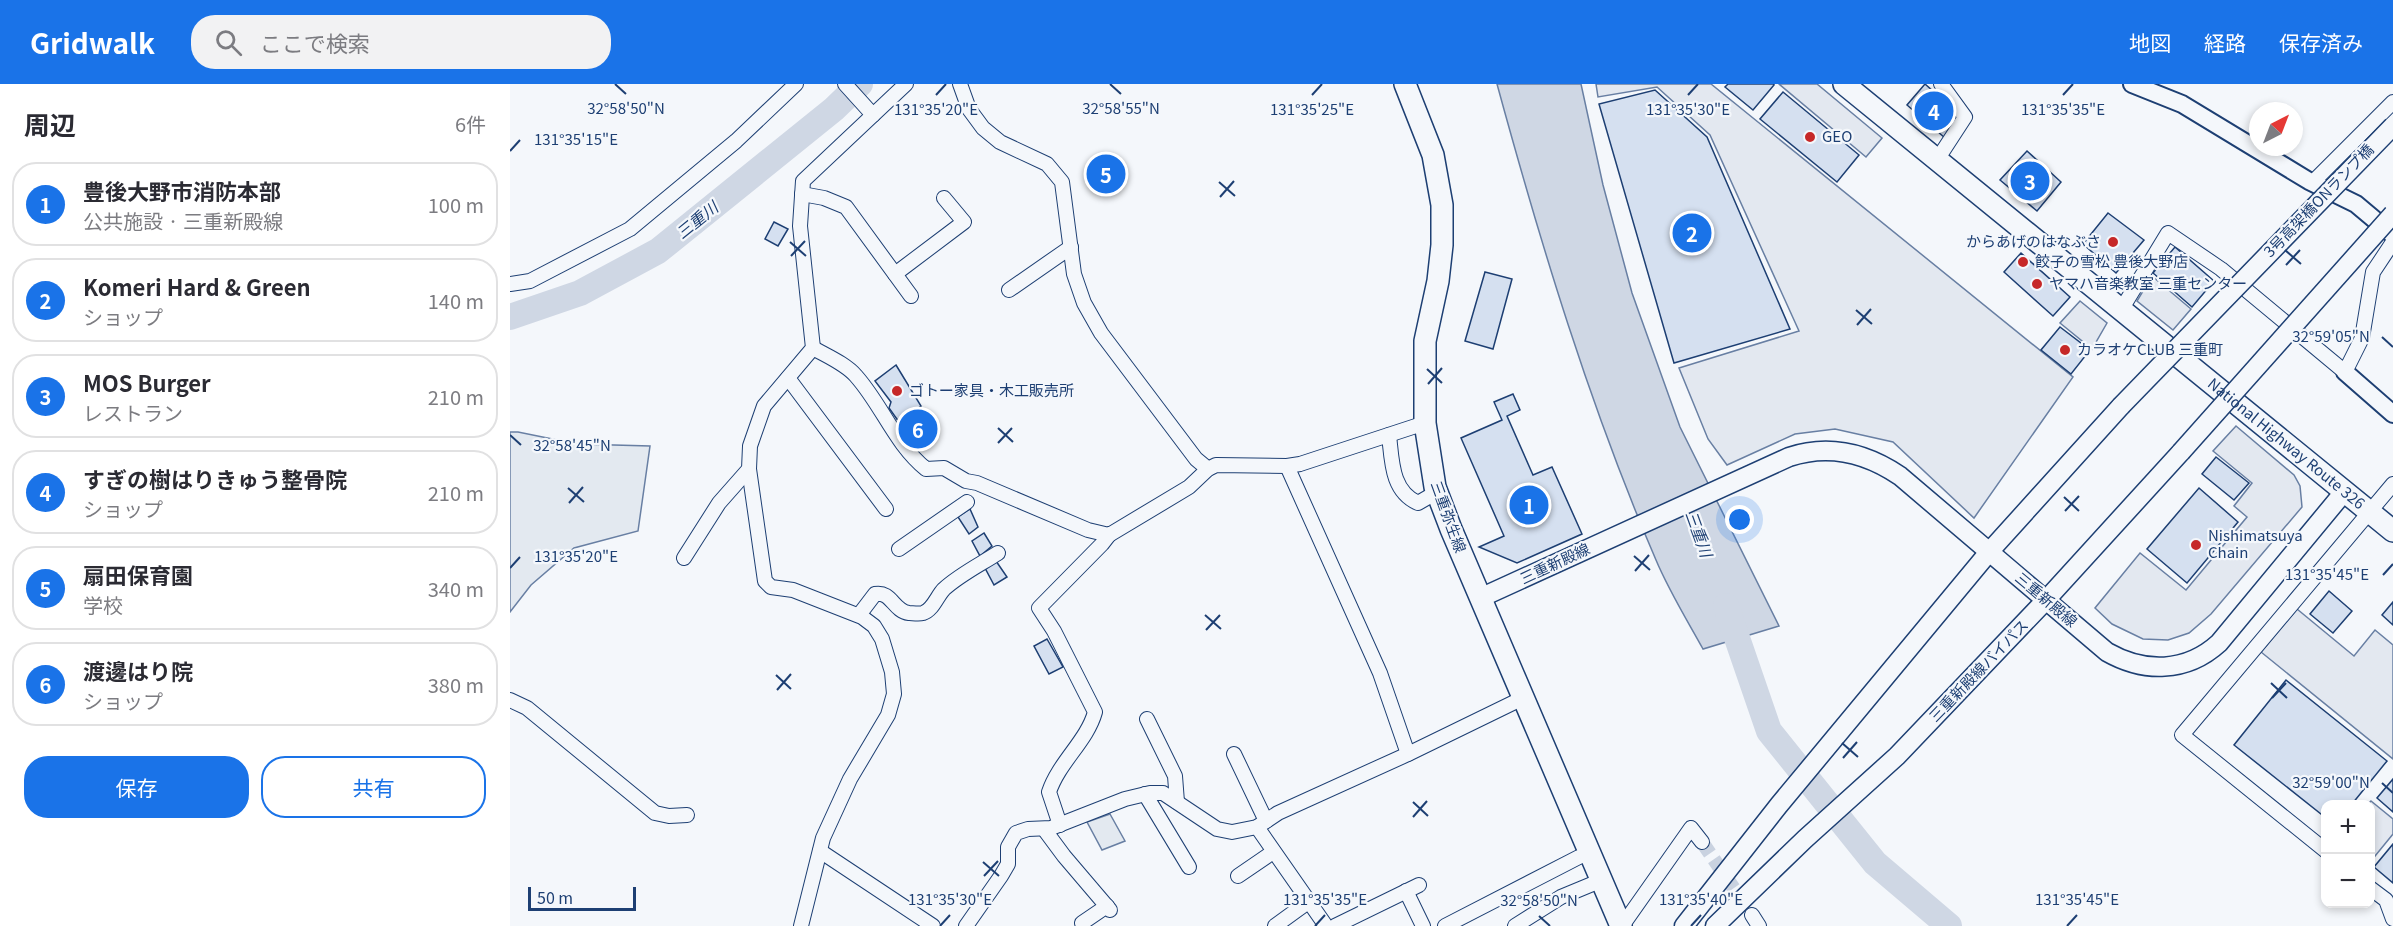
<!DOCTYPE html>
<html lang="ja">
<meta charset="utf-8">
<style>
body{margin:0;font-family:Georgia,"Noto Sans JP",serif;background:#f2f2f3;color:#2b2b33}
.controls{position:absolute;right:18px;bottom:18px;display:grid;overflow:hidden;border-radius:12px;box-shadow:0 3px 9px #0003}
.controls button{width:54px;height:54px;display:grid;place-items:center;padding:0;border:0;border-bottom:2px solid #e1e1e2;background:#fff;color:#2b2b33;font:30px sans-serif}
.compass{position:absolute;left:1739px;top:18px;width:54px;height:54px;border-radius:50%;background:#fff;box-shadow:0 3px 9px #0003;rotate:42deg}
.scale{position:absolute;left:18px;bottom:15px;width:108px;box-sizing:border-box;padding-left:6px;border:3px solid #1d3f73;border-top:0;font-size:16px;line-height:21px;white-space:nowrap;color:#1d3f73;-webkit-text-stroke:4px #f4f7fb;paint-order:stroke}
.you{position:absolute;left:1230px;top:436px;width:21px;height:21px;margin:-15px;border:4px solid #fff;border-radius:50%;background:#1a73e8;box-shadow:0 0 0 9px #1a73e833}
.badge{display:grid;place-items:center;width:39px;height:39px;border-radius:50%;background:#1a73e8;color:#fff;font-size:20px;font-weight:700}
.pin{position:absolute;translate:-50% -50%;border:3px solid #fff;box-shadow:0 2px 6px #0006}
.list{margin:0;padding:0;list-style:none}
h2{display:flex;justify-content:space-between;align-items:center;height:78px;margin:0;padding:0 24px;font-size:26px}
h2 small{font-size:20px;font-weight:400;color:#7c7c81}
.list li{display:grid;grid-template-columns:39px 1fr auto;gap:18px;align-items:center;box-sizing:border-box;height:84px;margin:0 12px 12px;padding:0 12px;border:2px solid #e1e1e2;border-radius:24px}
.list b{display:block;font-size:22px;white-space:nowrap}
.list p{margin:0;font-size:20px;white-space:nowrap;color:#7c7c81}
.list em{font-size:20px;font-style:normal;color:#7c7c81}
.actions{display:flex;gap:12px;padding:18px 24px}
.actions a{flex:1;padding:14px 0;border:2px solid #1a73e8;border-radius:24px;text-align:center;font-size:21px;color:#1a73e8}
.actions .main{background:#1a73e8;color:#fff}
.icon{flex:none;width:33px;height:33px;fill:none;stroke:currentColor;stroke-width:2;stroke-linecap:round;stroke-linejoin:round}
.map{position:relative;flex:none;width:1883px;height:842px;overflow:hidden}
header{display:flex;align-items:center;gap:36px;box-sizing:border-box;height:84px;padding:0 30px;background:#1a73e8;color:#fff}
header strong{font-size:28px}
nav{display:flex;gap:33px;margin-inline-start:auto;font-size:21px}
.search{width:420px;height:54px;background:#f2f2f3;display:flex;align-items:center;gap:15px;box-sizing:border-box;padding:0 21px;border-radius:24px;color:#7c7c81;font-size:22px}
main{display:flex}
aside{flex:1;background:#fff}
.map>svg:first-child{display:block}
.green{fill:#e3e9f0;stroke:#687fa3;stroke-width:1.5}
.parking{fill:#e3e8f0;stroke:#687fa3;stroke-width:1.5}
.water{fill:#cfd7e4;stroke:#687fa3;stroke-width:1.5}
.lines{fill:none;stroke-linecap:round;stroke-linejoin:round}
.river{stroke:#cfd7e4;stroke-width:26}
.building{fill:#d5e0f0;stroke:#1d3f73;stroke-width:1.5}
.minor-tunnel{stroke:#c9d2e0;stroke-width:14;stroke-dasharray:14 7;stroke-linecap:butt}
.minor-casing{stroke:#1d3f73;stroke-width:16}
.tertiary-casing{stroke:#1d3f73;stroke-width:20}
.secondary-casing{stroke:#1d3f73;stroke-width:21}
.primary-casing{stroke:#1d3f73;stroke-width:24}
.trunk-casing{stroke:#1d3f73;stroke-width:24}
.minor{stroke:#f4f7fb;stroke-width:14}
.tertiary{stroke:#f4f7fb;stroke-width:16}
.secondary{stroke:#f4f7fb;stroke-width:18}
.primary{stroke:#f4f7fb;stroke-width:21}
.trunk{stroke:#f4f7fb;stroke-width:21}
.secondary-bridge-casing{stroke:#1d3f73;stroke-width:21;stroke-linecap:butt}
.secondary-bridge{stroke:#f4f7fb;stroke-width:18}
.ticks{fill:none;stroke:#1d3f73;stroke-width:2}
.poi-dot{fill:#c62828;stroke:#f4f7fb;stroke-width:2}
.labels{text-anchor:middle;stroke-width:4.5;stroke-linejoin:round;paint-order:stroke}
.poi-label{font-size:15px;fill:#1d3f73;stroke:#f4f7fb;text-anchor:start}
.street-label{font-size:15px;fill:#1d3f73;stroke:#f4f7fb}
.water-label{font-size:16px;font-style:italic;fill:#1d3f73;stroke:#f4f7fb}
.ticks-label{font-size:15px;text-anchor:middle;fill:#1d3f73;stroke:#f4f7fb;stroke-width:4.5;stroke-linejoin:round;paint-order:stroke}
</style>
<header>
<strong>Gridwalk</strong>
<div class="search"><svg class="icon" aria-label="search" viewBox="0 0 24 24"><circle cx="10" cy="10" r="6"/><path d="M15 15l6 6"/></svg>ここで検索</div>
<nav><a>地図</a><a>経路</a><a>保存済み</a></nav>
</header>
<main>
<aside>
<h2>周辺<small>6件</small></h2>
<ul class="list">
<li><span class="badge">1</span><div><b>豊後大野市消防本部</b><p>公共施設 · 三重新殿線</p></div><em>100 m</em></li>
<li><span class="badge">2</span><div><b>Komeri Hard &amp; Green</b><p>ショップ</p></div><em>140 m</em></li>
<li><span class="badge">3</span><div><b>MOS Burger</b><p>レストラン</p></div><em>210 m</em></li>
<li><span class="badge">4</span><div><b>すぎの樹はりきゅう整骨院</b><p>ショップ</p></div><em>210 m</em></li>
<li><span class="badge">5</span><div><b>扇田保育園</b><p>学校</p></div><em>340 m</em></li>
<li><span class="badge">6</span><div><b>渡邊はり院</b><p>ショップ</p></div><em>380 m</em></li>
</ul>
<div class="actions"><a class="main">保存</a><a>共有</a></div>
</aside>
<div class="map">
<svg width="1883" height="842" viewBox="0 0 1883 842">
<rect width="100%" height="100%" fill="#f4f7fb"/>
<g class="green">
<polygon points="0,348 8,348 67,360 140,362 128,447 64,464 21,501 0,528"/>
<polygon points="600,730 615,757 592,766 577,738"/>
</g>
<g class="parking">
<polygon points="1086,0 1201,0 1563,293 1464,434 1383,358 1325,345 1285,350 1217,381 1198,355 1169,284 1289,247 1200,51 1147,3 1088,13"/>
<polygon points="1269,0 1307,0 1372,54 1356,73"/>
<polygon points="1642,192 1681,225 1663,246 1627,217"/>
<polygon points="1570,217 1597,239 1582,265 1550,239"/>
<polygon points="1726,342 1784,391 1790,402 1792,423 1701,530 1679,549 1658,556 1633,555 1602,540 1585,524 1630,469 1676,506 1737,433 1724,422 1742,399 1703,367"/>
<polygon points="1787,525 1844,572 1865,546 1883,561 1883,675 1751,568"/>
<polygon points="1861,717 1883,735 1883,750 1861,777 1860,720 1858,720"/>
</g>
<path class="water" d="M987 0H1071L1093 101 1122 209 1170 343 1269 542 1193 565C1177 536 1159 507 1146 476 1080 323 1031 161 987 0Z"/>
<g class="lines">
<g class="river">
<polyline points="0,233 70,209 148,167 324,25 350,0"/>
<polyline points="1216,522 1259,647 1365,779 1439,842"/>
</g>
</g>
<g class="building">
<polygon points="1218,0 1264,0 1264,1 1243,26 1215,3"/>
<polygon points="1415,0 1451,32 1435,54 1397,21"/>
<polygon points="1145,6 1197,53 1280,245 1164,279 1089,20"/>
<polygon points="1273,8 1349,71 1327,98 1250,35"/>
<polygon points="1517,67 1551,98 1527,127 1490,96"/>
<polygon points="1598,129 1634,156 1606,189 1573,160"/>
<polygon points="264,138 278,145 268,162 255,155"/>
<polygon points="1665,163 1704,197 1682,223 1643,189"/>
<polygon points="1511,169 1560,213 1543,232 1494,188"/>
<polygon points="975,188 1002,195 983,265 955,257"/>
<polygon points="1550,243 1580,266 1561,290 1531,266"/>
<polygon points="386,281 411,322 389,338 379,324 381,318 365,297"/>
<polygon points="1003,310 1010,326 997,332 1023,391 1042,383 1072,450 1007,479 969,463 994,452 951,354 992,336 984,318"/>
<polygon points="411,331 422,349 404,359 394,340"/>
<polygon points="1706,373 1739,399 1724,416 1692,390"/>
<polygon points="1689,404 1728,438 1677,499 1637,465"/>
<polygon points="460,425 468,443 459,450 448,433"/>
<polygon points="474,449 482,462 470,472 462,457"/>
<polygon points="486,477 497,493 484,501 475,484"/>
<polygon points="1819,507 1842,527 1823,549 1800,530"/>
<polygon points="1883,518 1883,541 1872,531"/>
<polygon points="537,555 553,583 539,590 524,562"/>
<polygon points="1776,596 1877,677 1842,720 1816,720 1816,734 1724,661"/>
<polygon points="1883,695 1883,728 1867,714"/>
<polygon points="1883,760 1883,799 1864,783"/>
</g>
<g class="lines">
<polyline class="minor-tunnel" points="1192,758 1242,831"/>
<defs>
<g id="minor">
<polyline points="335,0 363,31"/>
<polyline points="450,0 459,25 473,44 490,58 537,80 552,98 564,190 574,219 591,249 686,375 698,385"/>
<polyline points="1427,76 1455,33 1431,0"/>
<polyline points="1802,99 1883,18"/>
<polyline points="292,110 314,114 336,123 401,212"/>
<polyline points="385,190 454,138 434,114"/>
<polyline points="0,200 20,197 120,145 226,57 286,0"/>
<polyline points="499,206 561,163"/>
<polyline points="1611,226 1658,149 1711,185 1835,288 1852,254 1863,188 1883,158"/>
<path d="M303 264C317 272 336 280 346 292 372 321 385 360 416 385L434 384 456 397 467 399 578 446 599 451 679 403 698 385 706 381 777 382 790 380 915 339"/>
<polyline points="278,294 376,425"/>
<path d="M879 351C882 376 881 407 908 419L927 408"/>
<polyline points="777,382 870,589 898,670"/>
<polyline points="239,385 255,497 261,503 283,506 352,533 364,542 372,555 382,588 384,610 378,631 340,695 313,754 291,842"/>
<polyline points="389,465 457,418"/>
<polyline points="174,474 209,419 239,385 240,362 254,322 303,264 290,142 293,97 396,0"/>
<path d="M349 531 365 510C382 507 383 527 399 529 402 529 409 530 413 529 423 526 427 512 434 505 449 491 471 480 488 469"/>
<polyline points="0,616 17,624 145,729 159,732 177,731"/>
<polyline points="637,635 665,692 667,718"/>
<polyline points="724,670 756,737"/>
<polyline points="635,710 679,783"/>
<path d="M550 741 539 708C549 678 577 657 585 628L544 547 529 524 592 460 599 451"/>
<polyline points="747,743 816,842"/>
<polyline points="534,745 554,772 600,826"/>
<polyline points="310,767 423,842"/>
<polyline points="1816,767 1672,651 1883,400"/>
<polyline points="728,792 763,768"/>
<polyline points="1860,804 1876,816 1883,835"/>
<polyline points="896,807 913,842"/>
<polyline points="1242,831 1249,842"/>
<polyline points="572,839 597,822"/>
<polyline points="456,842 491,792 498,780 498,763 506,749 518,745 541,744 615,715 640,709 653,709 707,745 722,748 747,743 768,729 898,670 1013,614"/>
<polyline points="765,842 798,818"/>
<polyline points="825,842 909,801"/>
<polyline points="935,842 1069,773 1080,769"/>
<polyline points="1005,842 1051,813 1092,796"/>
<polyline points="1112,842 1181,744 1192,758"/>
</g>
<g id="tertiary">
<polyline points="1622,0 1672,20 1799,97 1846,120 1883,151"/>
<polyline points="1835,288 1883,330"/>
</g>
<g id="secondary">
<path d="M970 514 1279 373C1318 360 1356 369 1390 392L1597 568C1634 589 1676 589 1709 559L1834 408"/>
<polyline points="1174,842 1269,721 1479,468 1611,322"/>
<polyline points="1205,842 1295,755 1387,672 1536,516 1671,368"/>
</g>
<polyline id="primary" points="895,0 923,71 932,121 932,161 928,197 915,257 915,339 925,403 941,445 1111,842"/>
<g id="trunk">
<path id="s1" d="M1334 0 1883 447"/>
</g>
</defs>
<use href="#minor" class="minor-casing"/>
<use href="#tertiary" class="tertiary-casing"/>
<use href="#secondary" class="secondary-casing"/>
<use href="#primary" class="primary-casing"/>
<use href="#trunk" class="trunk-casing"/>
<use href="#minor" class="minor"/>
<use href="#tertiary" class="tertiary"/>
<use href="#secondary" class="secondary"/>
<use href="#primary" class="primary"/>
<use href="#trunk" class="trunk"/>
<defs>
<g id="secondary-bridge">
<polyline points="1611,322 1883,42"/>
<polyline points="1671,368 1883,130"/>
</g>
</defs>
<use href="#secondary-bridge" class="secondary-bridge-casing"/>
<use href="#secondary-bridge" class="secondary-bridge"/>
</g>
<path class="ticks" d="M105 0 116 10M600 0 611 10M426 11 436 0M802 11 812 0M1178 11 1188 0M1553 11 1563 0M0 67 10 56M709 98 725 112M710 113 724 97M280 158 296 172M1775 166 1791 180M281 172 295 157M1776 181 1790 166M1346 226 1362 240M1347 241 1361 225M1872 253 1883 263M917 285 932 299M918 300 932 284M488 344 503 358M0 351 11 361M488 359 502 344M58 404 74 418M1554 413 1569 427M59 419 73 403M1555 427 1569 412M1124 472 1140 486M0 484 10 473M1125 487 1139 471M1873 491 1883 480M695 531 711 545M696 546 710 531M266 591 281 605M1761 599 1777 614M267 606 281 590M1762 614 1776 599M1332 659 1348 673M1333 674 1347 658M1872 699 1883 709M903 718 918 732M903 733 917 717M473 778 489 792M474 792 488 777M1029 832 1040 842M430 842 440 831M805 842 815 831M1181 842 1191 831M1557 842 1567 831"/>
<g class="poi-dot">
<circle cx="1300" cy="53" r="6"/>
<circle cx="1603" cy="158" r="6"/>
<circle cx="1513" cy="178" r="6"/>
<circle cx="1527" cy="200" r="6"/>
<circle cx="1555" cy="266" r="6"/>
<circle cx="387" cy="307" r="6"/>
<circle cx="1686" cy="461" r="6"/>
</g>
<g class="labels">
<g class="poi-label">
<text x="1312" y="58">GEO</text>
<text x="1591" y="163" text-anchor="end">からあげのはなぶさ</text>
<text x="1525" y="183">餃子の雪松 豊後大野店</text>
<text x="1539" y="205">ヤマハ音楽教室 三重センター</text>
<text x="1567" y="271">カラオケCLUB 三重町</text>
<text x="399" y="312">ゴトー家具・木工販売所</text>
<text x="1698" y="457">Nishimatsuya<tspan x="1698" dy="17">Chain</tspan></text>
</g>
<g class="street-label">
<text transform="translate(1809 117) rotate(-46)" y="5">3号高架橋ONランプ橋</text>
<text dy="5" stroke="none"><textPath href="#s1" startOffset="570">National Highway Route 326</textPath></text>
<text transform="translate(938 433) rotate(70)" y="5">三重弥生線</text>
<text transform="translate(1045 480) rotate(-25)" y="5">三重新殿線</text>
<text transform="translate(1536 516) rotate(40)" y="5">三重新殿線</text>
<text transform="translate(1469 587) rotate(-46)" y="5">三重新殿線バイパス</text>
</g>
<g class="water-label">
<text transform="translate(187 136) rotate(-39)" y="6">三重川</text>
<text transform="translate(1189 450) rotate(70)" y="6">三重川</text>
</g>
</g>
<g class="ticks-label">
<text x="116" y="30">32°58'50"N</text>
<text x="611" y="30">32°58'55"N</text>
<text x="426" y="31">131°35'20"E</text>
<text x="802" y="31">131°35'25"E</text>
<text x="1178" y="31">131°35'30"E</text>
<text x="1553" y="31">131°35'35"E</text>
<text x="66" y="61">131°35'15"E</text>
<text x="1821" y="258">32°59'05"N</text>
<text x="62" y="367">32°58'45"N</text>
<text x="66" y="478">131°35'20"E</text>
<text x="1817" y="496">131°35'45"E</text>
<text x="1821" y="704">32°59'00"N</text>
<text x="440" y="821">131°35'30"E</text>
<text x="815" y="821">131°35'35"E</text>
<text x="1191" y="821">131°35'40"E</text>
<text x="1567" y="821">131°35'45"E</text>
<text x="1029" y="822">32°58'50"N</text>
</g>
</svg>
<div class="controls">
<button>+</button>
<button>−</button>
</div>
<svg class="compass" viewBox="-18 -18 36 36"><path d="M0-13l5 13h-10z" fill="#e53935"/><path d="M0 13l5-13h-10z" fill="#7c7c81"/></svg>
<div class="scale">50 m</div>
<div class="you"></div>
<div class="pin badge" style="left:1019px;top:421px">1</div>
<div class="pin badge" style="left:1182px;top:149px">2</div>
<div class="pin badge" style="left:1520px;top:97px">3</div>
<div class="pin badge" style="left:1424px;top:27px">4</div>
<div class="pin badge" style="left:596px;top:90px">5</div>
<div class="pin badge" style="left:408px;top:345px">6</div>
</div>
</main>
